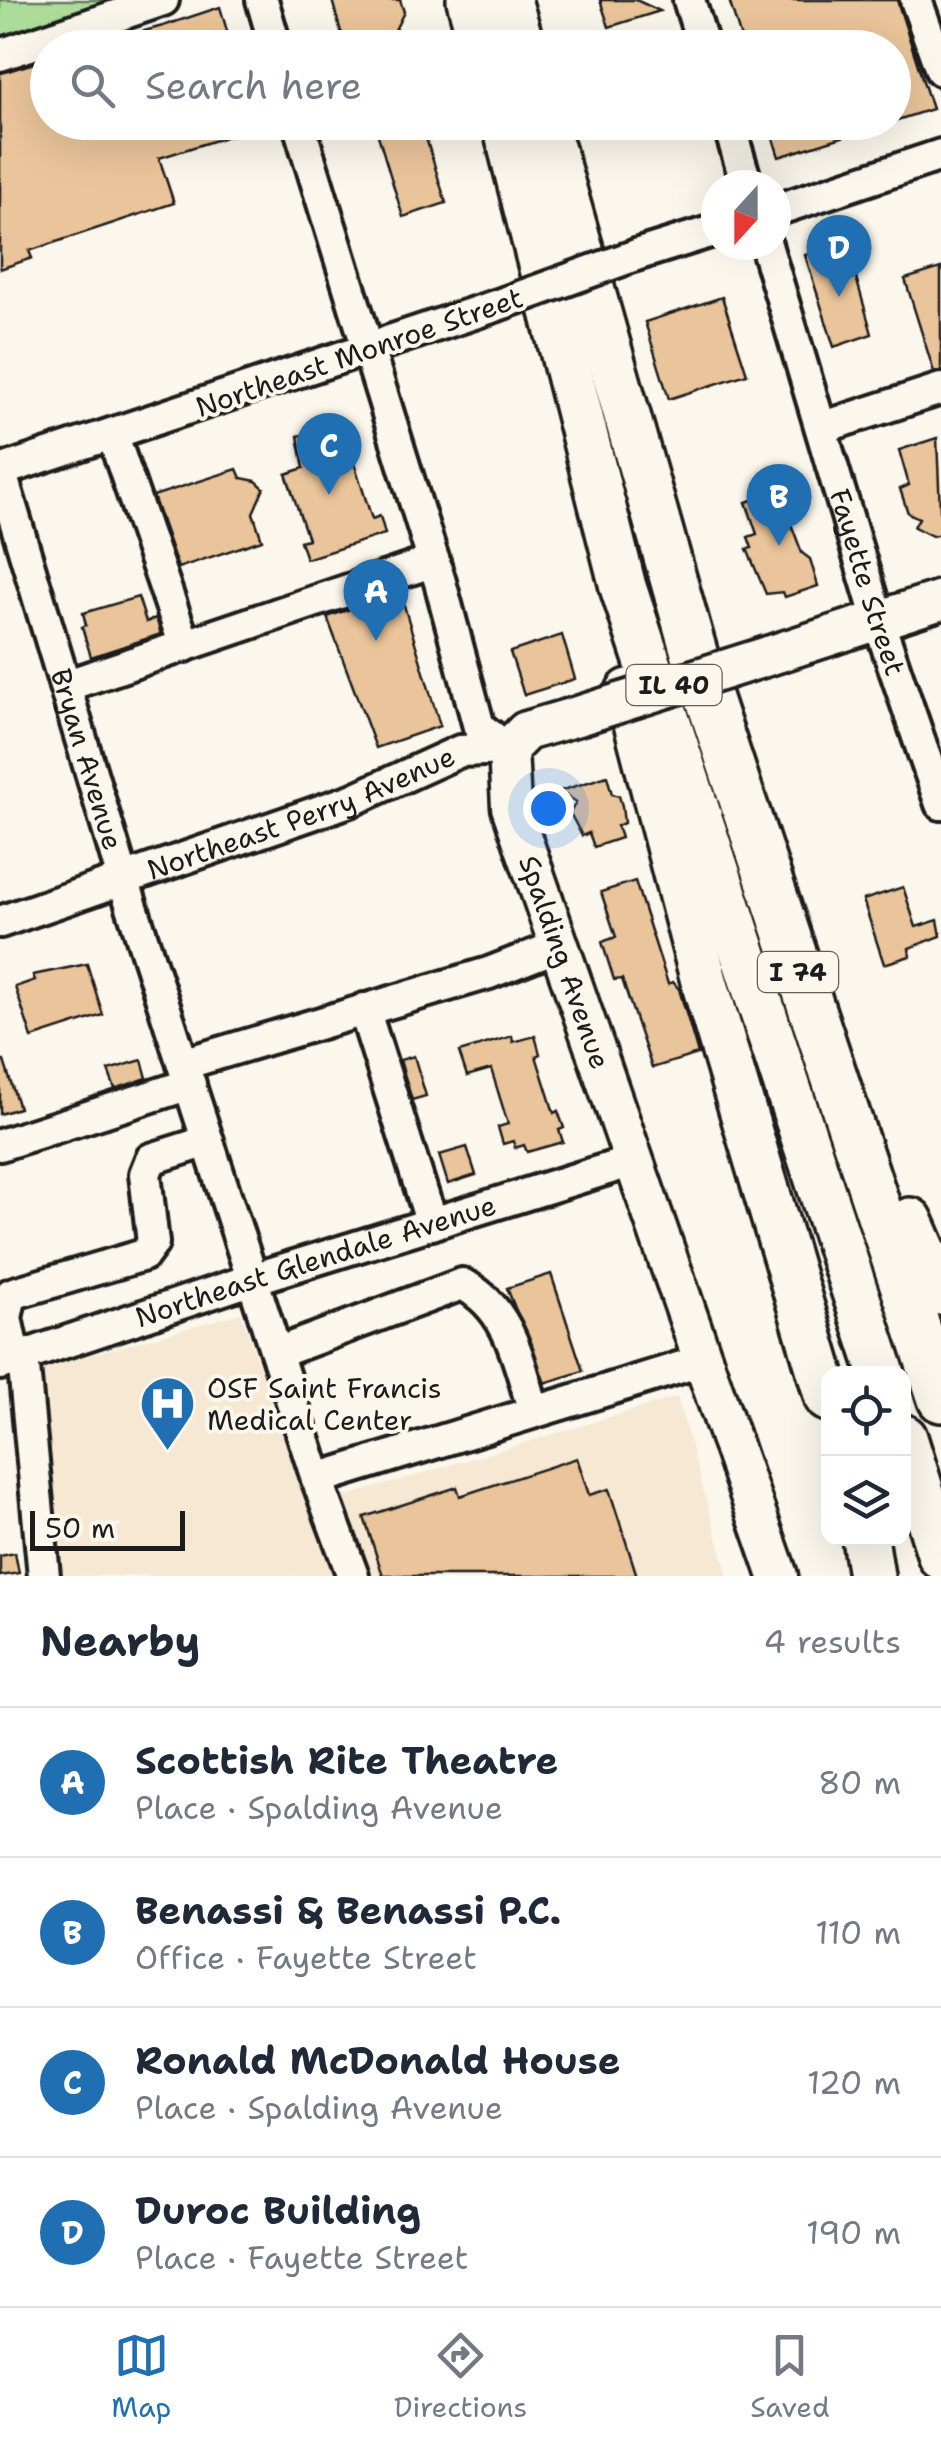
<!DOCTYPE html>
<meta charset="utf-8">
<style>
body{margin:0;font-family:"Shantell Sans",sans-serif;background:#f6f6f7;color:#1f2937}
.controls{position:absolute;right:30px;bottom:30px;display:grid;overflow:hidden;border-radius:20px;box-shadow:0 10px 40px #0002}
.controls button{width:90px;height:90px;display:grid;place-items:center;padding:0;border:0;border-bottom:2px solid #e0e1e3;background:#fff;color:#1f2937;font:50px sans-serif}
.compass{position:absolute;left:701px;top:170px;width:90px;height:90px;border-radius:50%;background:#fff;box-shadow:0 10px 40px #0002;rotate:201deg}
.scale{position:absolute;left:30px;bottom:25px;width:155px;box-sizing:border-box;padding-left:10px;border:5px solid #1c1c1c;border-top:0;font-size:28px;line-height:35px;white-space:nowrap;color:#1c1c1c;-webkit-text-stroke:8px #fbf7ec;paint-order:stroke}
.you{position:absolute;left:548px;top:808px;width:35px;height:35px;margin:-25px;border:8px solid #fff;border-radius:50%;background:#1a73e8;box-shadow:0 0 0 15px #1a73e833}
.badge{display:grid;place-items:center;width:65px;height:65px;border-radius:50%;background:#1f6fb2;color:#fff;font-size:32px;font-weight:700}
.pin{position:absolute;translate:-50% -82px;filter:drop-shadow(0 2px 5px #0008)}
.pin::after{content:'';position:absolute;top:52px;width:35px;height:30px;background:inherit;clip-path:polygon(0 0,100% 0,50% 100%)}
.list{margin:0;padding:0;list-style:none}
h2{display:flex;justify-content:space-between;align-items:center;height:130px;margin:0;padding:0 40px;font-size:42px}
h2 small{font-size:32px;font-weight:400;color:#747a83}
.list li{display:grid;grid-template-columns:65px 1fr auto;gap:30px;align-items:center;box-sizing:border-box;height:150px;padding:0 40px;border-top:2px solid #e0e1e3}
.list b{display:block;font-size:38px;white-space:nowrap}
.list p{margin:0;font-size:32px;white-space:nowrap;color:#747a83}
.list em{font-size:32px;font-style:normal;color:#747a83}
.icon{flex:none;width:55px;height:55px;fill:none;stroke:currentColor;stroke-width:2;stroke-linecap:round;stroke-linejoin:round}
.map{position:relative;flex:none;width:941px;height:1576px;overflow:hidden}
.search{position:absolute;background:#fff;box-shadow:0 10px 40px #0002;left:30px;right:30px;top:30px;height:110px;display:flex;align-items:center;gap:25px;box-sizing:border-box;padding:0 35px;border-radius:55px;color:#747a83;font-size:38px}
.sheet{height:730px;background:#fff}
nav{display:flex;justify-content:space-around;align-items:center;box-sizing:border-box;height:140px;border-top:2px solid #e0e1e3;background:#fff;font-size:28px;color:#747a83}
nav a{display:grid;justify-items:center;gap:5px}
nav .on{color:#1f6fb2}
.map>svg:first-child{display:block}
.built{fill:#f6e8d3}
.green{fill:#acdb9a;stroke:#647c5b;stroke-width:2.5}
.building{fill:#eac49a;stroke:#1c1c1c;stroke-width:2.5}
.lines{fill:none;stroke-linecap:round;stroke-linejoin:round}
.minor-casing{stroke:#1c1c1c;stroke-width:38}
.major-casing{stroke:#1c1c1c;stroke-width:45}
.highway-casing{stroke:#1c1c1c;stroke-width:52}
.minor{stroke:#fbf7ec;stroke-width:30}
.major{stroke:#fbf7ec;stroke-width:38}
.highway{stroke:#fbf7ec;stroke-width:45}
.minor-bridge-casing{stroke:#1c1c1c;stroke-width:38;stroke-linecap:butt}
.major-bridge-casing{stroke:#1c1c1c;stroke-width:45;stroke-linecap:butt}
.minor-bridge{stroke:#fbf7ec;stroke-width:30}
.major-bridge{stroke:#fbf7ec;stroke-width:38}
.labels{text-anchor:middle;stroke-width:8;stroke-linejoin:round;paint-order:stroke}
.shield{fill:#fbf7ec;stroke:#5f5e5a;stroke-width:2.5}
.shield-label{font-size:25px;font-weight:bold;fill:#1c1c1c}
.street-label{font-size:28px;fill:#1c1c1c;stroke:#fbf7ec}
.poi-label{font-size:28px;fill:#1c1c1c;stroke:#fbf7ec;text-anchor:start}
</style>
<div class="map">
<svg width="941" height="1576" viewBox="0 0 941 1576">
<rect width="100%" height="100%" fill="#fbf7ec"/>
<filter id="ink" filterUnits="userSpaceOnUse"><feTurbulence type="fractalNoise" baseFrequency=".01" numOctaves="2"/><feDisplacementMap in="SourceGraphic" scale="20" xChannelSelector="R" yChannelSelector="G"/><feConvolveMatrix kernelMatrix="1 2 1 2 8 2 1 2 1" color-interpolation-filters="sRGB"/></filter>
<g filter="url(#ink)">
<polygon class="built" points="241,1313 307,1508 677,1397 728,1576 58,1576 43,1368"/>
<polygon class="green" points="0,0 133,0 0,44"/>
<g class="building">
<polygon points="332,0 400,0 404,12 386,48 355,48 351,38 341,32"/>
<polygon points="600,0 636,0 660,11 609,27"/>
<polygon points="729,0 897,0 932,109 894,121 894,48 744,48"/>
<polygon points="220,7 232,48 81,48 163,26"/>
<polygon points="48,59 48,122 260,126 159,158 174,203 29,251 32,258 0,269 0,73"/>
<polygon points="374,122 421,122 446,203 403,217"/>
<polygon points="768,122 877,122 877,126 779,157"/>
<polygon points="846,242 872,334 834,347 805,255"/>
<polygon points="941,268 941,371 934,372 905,279"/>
<polygon points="722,297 747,374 669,399 645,322"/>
<polygon points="335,427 338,436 345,434 372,519 380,516 385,534 306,559 300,541 308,539 286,474 304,468 298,436"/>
<polygon points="937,438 941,534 932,536 914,527 919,518 908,513 900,489 909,485 899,450"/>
<polygon points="237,469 241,478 256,481 264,488 253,513 262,540 178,568 153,496"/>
<polygon points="774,493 786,526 791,524 802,553 810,559 818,586 785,597 783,592 766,594 747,549 752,548 748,537 757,534 746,502"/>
<polygon points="400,592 440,726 376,748 327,617"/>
<polygon points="138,597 146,622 156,618 161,634 91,657 82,627 86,625 83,613"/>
<polygon points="562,635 575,679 524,695 510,652"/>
<polygon points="607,776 612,794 619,796 622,806 624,823 617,826 621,838 594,847 589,833 582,836 570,813 576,802 560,791"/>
<polygon points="635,881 668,984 673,982 679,989 698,1054 652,1068 622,979 614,980 602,942 616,937 601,892"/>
<polygon points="903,887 916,927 938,920 941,936 909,948 910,956 884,964 863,900"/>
<polygon points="87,964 103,1015 32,1038 15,987 35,980 33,975"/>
<polygon points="512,1036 513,1042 535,1036 540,1054 536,1056 554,1113 558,1111 564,1128 559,1130 563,1142 527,1152 524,1145 515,1148 513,1141 503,1144 498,1127 508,1124 491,1069 467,1076 459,1052"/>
<polygon points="414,1056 426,1096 412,1100 400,1060"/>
<polygon points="142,1060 147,1078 115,1089 108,1070"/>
<polygon points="0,1061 4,1061 19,1108 0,1114"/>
<polygon points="467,1147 476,1175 448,1184 439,1155"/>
<polygon points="551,1274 583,1371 545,1383 507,1288"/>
<polygon points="577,1458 589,1495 609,1489 637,1576 383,1576 364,1517 457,1487 460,1496"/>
<polygon points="15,1553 19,1573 0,1576 0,1556"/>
</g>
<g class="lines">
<defs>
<g id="minor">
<polyline points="262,0 276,48"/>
<polyline points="689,0 704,48"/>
<polyline points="916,0 941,70"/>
<polyline points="0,55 163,0"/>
<polyline points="298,122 440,582 479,727 508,749"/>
<polyline points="728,122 747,185"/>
<polyline points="776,210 941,155"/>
<path id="s1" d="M766 245 878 620 941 804"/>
<polyline points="639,254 716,230"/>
<polyline points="821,428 941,389"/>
<polyline points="113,436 185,646"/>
<path id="s2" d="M0 470 124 882 317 1479 701 1361"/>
<polyline points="0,471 495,306"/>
<polyline points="65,686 434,561"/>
<path id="s3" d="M0 922 352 800 460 751 508 749"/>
<polyline points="364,1009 432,1224"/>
<polyline points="183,1064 489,973 560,945"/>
<polyline points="0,1145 190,1084"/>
<path d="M277 1353 462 1284C511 1308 519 1364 534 1412"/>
<polyline points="23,1357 44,1576"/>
<polyline points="15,1360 6,1318 11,1294 144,1255 153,1243 145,1174 151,1159 208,1141"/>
<path id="s4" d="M0 1364 253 1279 633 1161"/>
<polyline points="317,1479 353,1576"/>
</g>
<g id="major">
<polyline points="768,656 941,600"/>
<path id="s5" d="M581 715 526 731 508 749 511 807 778 1576"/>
</g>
<g id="highway">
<polyline points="470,0 483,48"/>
<polyline points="508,0 522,48"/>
<polyline points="505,122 623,587 882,1374"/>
<polyline points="544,122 697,663 941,1399"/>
<polyline points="629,692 704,981 828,1398"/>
<polyline points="910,1221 941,1292"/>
<polyline points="904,1438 941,1556"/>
<polyline points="865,1538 871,1576"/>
</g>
</defs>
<use href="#minor" class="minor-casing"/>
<use href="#major" class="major-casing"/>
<use href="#highway" class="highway-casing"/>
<use href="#minor" class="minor"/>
<use href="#major" class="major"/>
<use href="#highway" class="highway"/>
<defs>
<polyline id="minor-bridge" points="495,306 639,254"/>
<polyline id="major-bridge" points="581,715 768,656"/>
</defs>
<use href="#minor-bridge" class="minor-bridge-casing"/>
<use href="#major-bridge" class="major-bridge-casing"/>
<use href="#minor-bridge" class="minor-bridge"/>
<use href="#major-bridge" class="major-bridge"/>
</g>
</g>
<defs>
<symbol id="hospital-pin" viewBox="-11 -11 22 30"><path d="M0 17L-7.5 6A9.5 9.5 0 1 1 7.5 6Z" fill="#1f6fb2" stroke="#fbf7ec"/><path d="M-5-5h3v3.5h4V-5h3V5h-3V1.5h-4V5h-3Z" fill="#fff"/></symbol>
</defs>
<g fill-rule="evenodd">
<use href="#hospital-pin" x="136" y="1372" width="63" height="86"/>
</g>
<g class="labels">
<g class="shield">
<rect x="626.5" y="665" width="95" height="40" rx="8"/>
<rect x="758" y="952" width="80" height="40" rx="8"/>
</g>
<g class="shield-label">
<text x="674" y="694">IL 40</text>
<text x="798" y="981">I 74</text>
</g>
<g class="street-label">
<text transform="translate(359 352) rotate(-19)" y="10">Northeast Monroe Street</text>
<text dy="10" stroke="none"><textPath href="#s1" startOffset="352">Fayette Street</textPath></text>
<text dy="10" stroke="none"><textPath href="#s2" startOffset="302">Bryan Avenue</textPath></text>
<text dy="10" stroke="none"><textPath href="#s3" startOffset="320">Northeast Perry Avenue</textPath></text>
<text dy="10" stroke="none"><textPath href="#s5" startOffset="305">Spalding Avenue</textPath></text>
<text dy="10" stroke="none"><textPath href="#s4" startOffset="332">Northeast Glendale Avenue</textPath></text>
</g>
<g class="poi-label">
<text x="207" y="1398">OSF Saint Francis<tspan x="207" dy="32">Medical Center</tspan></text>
</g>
</g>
</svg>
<div class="controls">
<button><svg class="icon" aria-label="locate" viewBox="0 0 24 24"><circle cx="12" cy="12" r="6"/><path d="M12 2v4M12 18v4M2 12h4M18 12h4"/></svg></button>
<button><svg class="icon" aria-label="layers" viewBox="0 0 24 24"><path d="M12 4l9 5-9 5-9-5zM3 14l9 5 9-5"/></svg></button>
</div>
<svg class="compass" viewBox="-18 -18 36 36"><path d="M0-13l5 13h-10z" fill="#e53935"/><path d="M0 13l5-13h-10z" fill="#747a83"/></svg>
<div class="scale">50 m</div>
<div class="you"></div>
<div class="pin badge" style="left:376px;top:641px">A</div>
<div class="pin badge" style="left:779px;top:546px">B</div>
<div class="pin badge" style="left:329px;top:495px">C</div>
<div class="pin badge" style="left:839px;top:297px">D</div>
<div class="search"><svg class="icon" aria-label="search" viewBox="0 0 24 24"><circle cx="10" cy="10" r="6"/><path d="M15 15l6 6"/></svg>Search here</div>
</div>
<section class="sheet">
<h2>Nearby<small>4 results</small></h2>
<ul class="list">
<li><span class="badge">A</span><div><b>Scottish Rite Theatre</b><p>Place · Spalding Avenue</p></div><em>80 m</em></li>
<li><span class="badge">B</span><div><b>Benassi &amp; Benassi P.C.</b><p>Office · Fayette Street</p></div><em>110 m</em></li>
<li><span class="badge">C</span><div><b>Ronald McDonald House</b><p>Place · Spalding Avenue</p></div><em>120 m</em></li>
<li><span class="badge">D</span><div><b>Duroc Building</b><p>Place · Fayette Street</p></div><em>190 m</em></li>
</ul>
</section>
<nav>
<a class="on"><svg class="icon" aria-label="map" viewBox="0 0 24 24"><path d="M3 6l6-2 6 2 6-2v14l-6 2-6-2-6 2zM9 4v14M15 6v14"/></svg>Map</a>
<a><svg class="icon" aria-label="directions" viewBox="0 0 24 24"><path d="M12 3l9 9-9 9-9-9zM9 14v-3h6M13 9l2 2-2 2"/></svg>Directions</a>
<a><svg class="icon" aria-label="saved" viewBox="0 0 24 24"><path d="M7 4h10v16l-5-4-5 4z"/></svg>Saved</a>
</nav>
